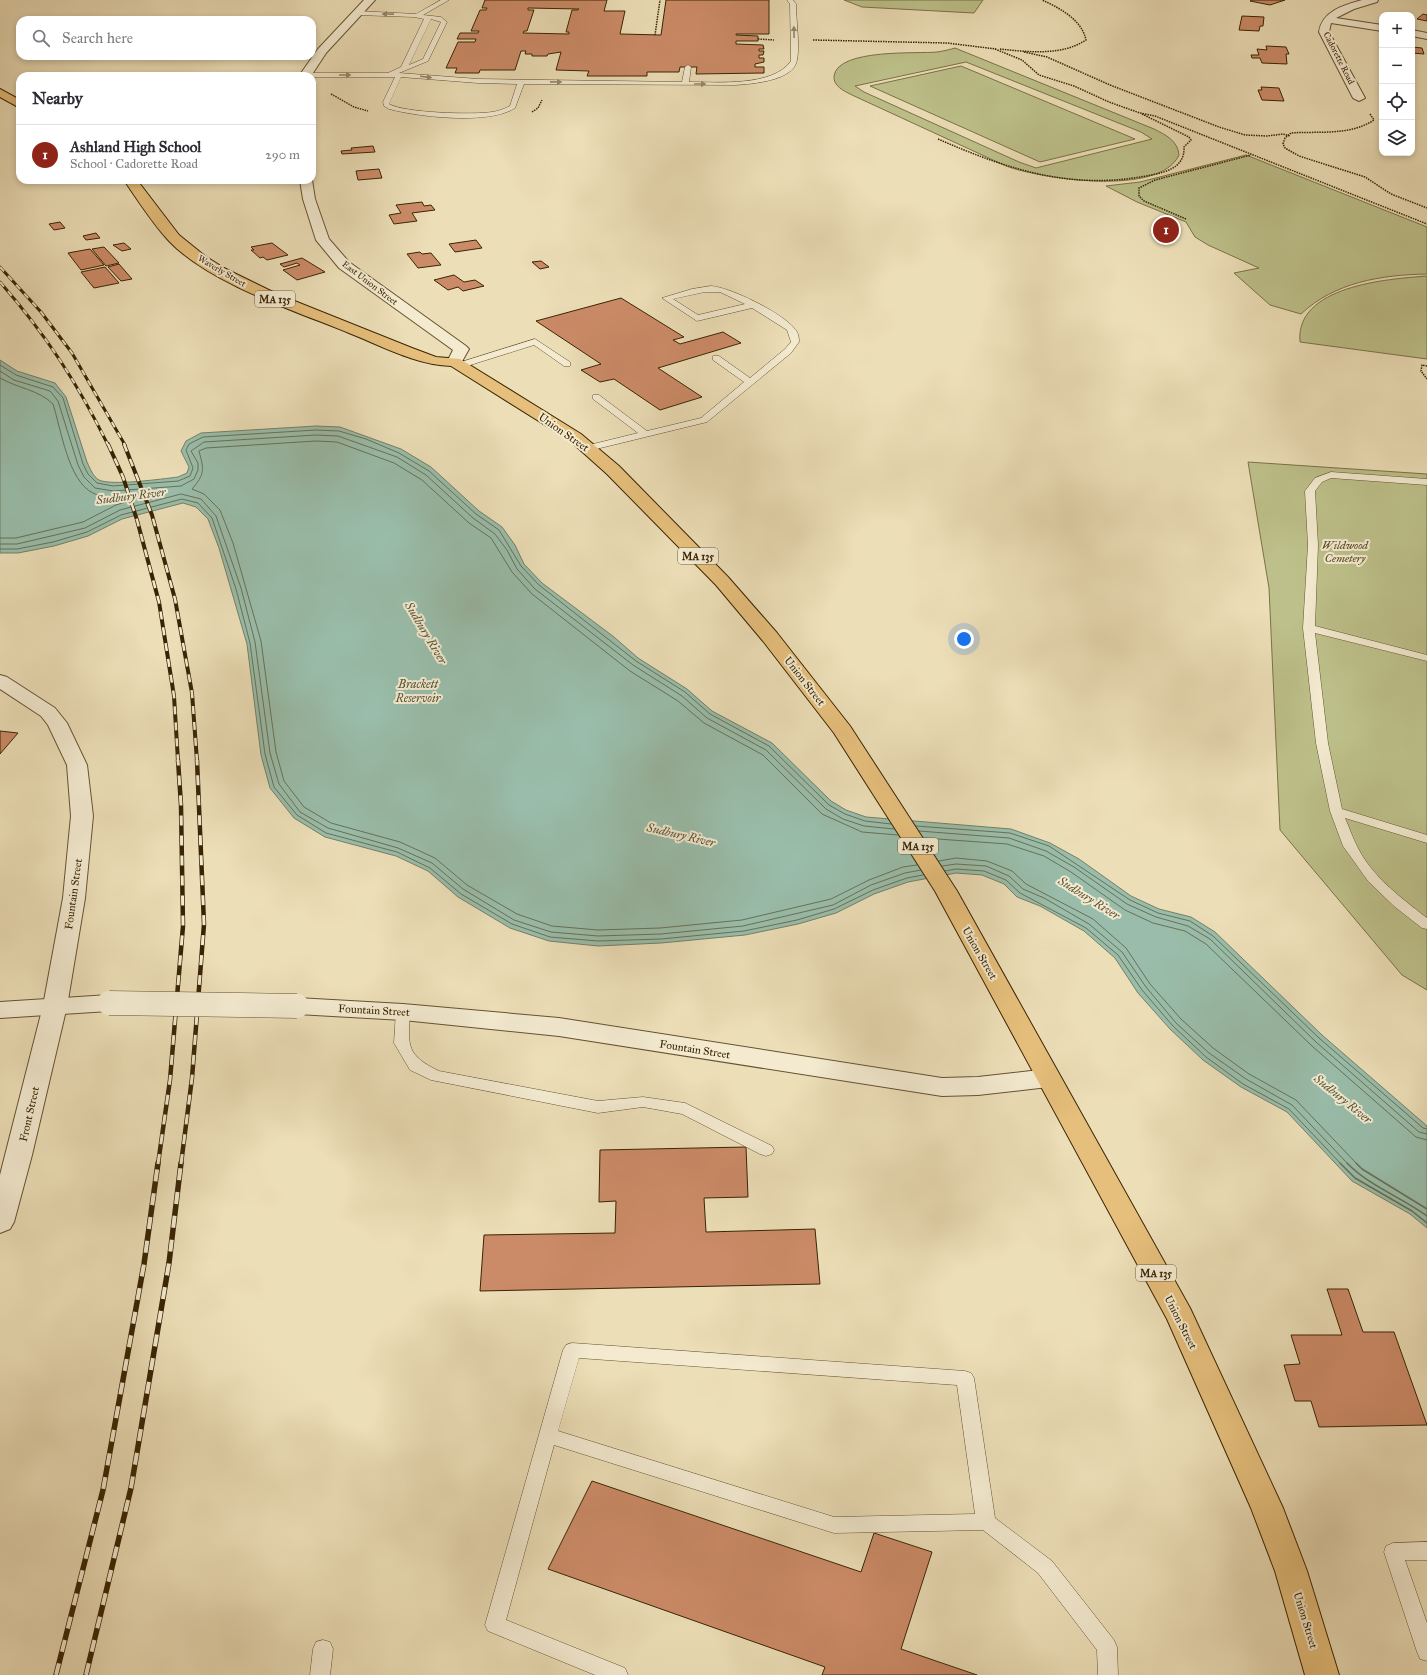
<!DOCTYPE html>
<meta charset="utf-8">
<style>
body{margin:0;font-family:"IM FELL Great Primer",serif;background:#f2f2f3;color:#2b2b33}
.controls{position:absolute;right:12px;top:12px;display:grid;overflow:hidden;border-radius:8px;box-shadow:0 2px 6px #0003}
.controls button{width:36px;height:36px;display:grid;place-items:center;padding:0;border:0;border-bottom:1px solid #e1e1e2;background:#fff;color:#2b2b33;font:20px sans-serif}
.you{position:absolute;left:964px;top:639px;width:14px;height:14px;margin:-10px;border:3px solid #fff;border-radius:50%;background:#1a73e8;box-shadow:0 0 0 6px #1a73e833}
.badge{display:grid;place-items:center;width:26px;height:26px;border-radius:50%;background:#8f2418;color:#fff;font-size:13px;font-weight:700}
.pin{position:absolute;translate:-50% -50%;border:2px solid #fff;box-shadow:0 1px 4px #0006}
.list{margin:0;padding:0;list-style:none}
h2{display:flex;justify-content:space-between;align-items:center;height:52px;margin:0;padding:0 16px;font-size:17px}
h2 small{font-size:13px;font-weight:400;color:#7c7c81}
.list li{display:grid;grid-template-columns:26px 1fr auto;gap:12px;align-items:center;box-sizing:border-box;height:60px;padding:0 16px;border-top:1px solid #e1e1e2}
.list b{display:block;font-size:15px;white-space:nowrap}
.list p{margin:0;font-size:13px;white-space:nowrap;color:#7c7c81}
.list em{font-size:13px;font-style:normal;color:#7c7c81}
.icon{flex:none;width:22px;height:22px;fill:none;stroke:currentColor;stroke-width:2;stroke-linecap:round;stroke-linejoin:round}
.map{position:relative;flex:none;width:1427px;height:1675px;overflow:hidden}
.search{position:absolute;background:#fff;box-shadow:0 2px 6px #0003;left:16px;top:16px;width:300px;height:44px;display:flex;align-items:center;gap:10px;box-sizing:border-box;padding:0 14px;border-radius:12px;color:#7c7c81;font-size:15px}
.panel{position:absolute;background:#fff;box-shadow:0 2px 6px #0003;left:16px;top:72px;width:300px;height:112px;border-radius:12px}
.map>svg:first-child{display:block}
.green{fill:#bdc08a;stroke:#7b7246;fill-rule:evenodd}
.water{fill:#99bdaa;stroke:#738067}
.lines{fill:none;stroke-linecap:round;stroke-linejoin:round}
.shore-far1{stroke:#697056;stroke-width:1}
.shore{stroke:#697056;stroke-width:1.5}
.building{fill:#cc8b68;stroke:#392402;fill-rule:evenodd}
.service-casing{stroke:#66522f;stroke-width:1}
.minor-casing{stroke:#66522f;stroke-width:2}
.tertiary-casing{stroke:#66522f;stroke-width:2}
.primary-casing{stroke:#392402;stroke-width:2}
.path{stroke:#392402;stroke-width:1.5;stroke-dasharray:1.5 1;stroke-linecap:butt}
.service{fill:#f3ead0;fill-rule:evenodd}
.minor{fill:#f3ead0;fill-rule:evenodd}
.tertiary{fill:#f3ead0;fill-rule:evenodd}
.primary{fill:#e6bf7c;fill-rule:evenodd}
.rail-far3-casing{stroke:#392402;stroke-width:3}
.rail-far2-casing{stroke:#392402;stroke-width:4}
.rail-far1-casing{stroke:#392402;stroke-width:4.5}
.rail-casing{stroke:#392402;stroke-width:5.5}
.rail-far3{stroke:#f3ead0;stroke-width:2;stroke-dasharray:6;stroke-linecap:butt}
.rail-far2{stroke:#f3ead0;stroke-width:2.5;stroke-dasharray:8;stroke-linecap:butt}
.rail-far1{stroke:#f3ead0;stroke-width:3;stroke-dasharray:10;stroke-linecap:butt}
.rail{stroke:#f3ead0;stroke-width:4;stroke-dasharray:12;stroke-linecap:butt}
.minor-bridge-casing{stroke:#66522f;stroke-width:25;stroke-linecap:butt}
.minor-bridge{stroke:#f3ead0;stroke-width:24}
.oneway{fill:#968769}
.labels{text-anchor:middle;stroke-width:4;stroke-linejoin:round;paint-order:stroke}
.far-street-label{font-size:9px;fill:#392402;stroke:#f3ead0}
.shield{fill:#f3ead0;stroke:#715f40;stroke-width:1}
.shield-label{font-size:10px;font-weight:bold;fill:#392402}
.street-label{font-size:11px;fill:#392402;stroke:#f3ead0}
.park-label{font-size:11px;font-style:italic;fill:#5a4b24;stroke:#f3ead0}
.water-label{font-size:12px;font-style:italic;fill:#565234;stroke:#f3ead0}
</style>
<div class="map">
<svg width="1427" height="1675" viewBox="0 0 1427 1675">
<rect width="100%" height="100%" fill="#ecdeb7"/>
<filter id="stains"><feTurbulence type="fractalNoise" baseFrequency=".005" numOctaves="4"/><feColorMatrix values="0 0 0 0 .2 0 0 0 0 .09 0 0 0 0 .02 0 0 0 .5 -.17"/></filter>
<radialGradient id="worn" r=".72"><stop offset=".6" stop-color="#630" stop-opacity="0"/><stop offset="1" stop-color="#630" stop-opacity=".3"/></radialGradient>
<g class="green">
<polygon points="844,0 983,0 974,13 862,7"/>
<path d="M955 48 1154 129C1166 135 1178 141 1179 155 1160 197 1041 179 1006 166L852 95C844 91 833 86 834 76 838 48 919 54 937 52 943 51 949 50 955 48ZM966 62 1141 132 1152 139 1036 168 1019 162 864 92 855 86Z"/>
<polygon points="961,66 1135,139 1040,162 870,86"/>
<path d="M1246 155 1427 227V274C1381 275 1335 282 1301 314L1270 305 1234 273 1259 268 1208 245 1195 237 1186 222 1137 202 1106 186 1140 182Z"/>
<path d="M1427 276V359L1300 342C1295 286 1387 279 1427 276Z"/>
<polygon points="1248,462 1427,474 1427,990 1402,975 1280,830 1269,588"/>
</g>
<path class="water" d="M0 360 17 371 55 383 66 397 87 462C90 468 93 477 99 480 111 486 162 479 178 477L187 473 189 467 181 451 186 441 201 433 316 426 340 427 401 449 431 467 479 511 502 527 515 545 524 564 542 583 614 637 638 658 687 689 712 711 772 743 831 801 846 810 866 817 1011 829 1050 843 1079 859 1131 896 1159 909 1191 917 1215 932 1322 1035 1427 1126V1228L1410 1214 1352 1181 1287 1112 1241 1087 1203 1060 1170 1029 1138 993 1115 958 1084 931 1040 906 1017 897 1004 884 982 875 956 873 908 882 874 894 836 913 798 924 745 935 661 943 598 946 549 941 510 928 458 897 428 871 396 856 325 837 294 818 270 788 261 755 247 644 219 548 208 519 196 507 183 503 122 519 88 536 54 546 18 553H0Z"/>
<g class="lines">
<g class="shore-far1">
<polyline points="0,365 16,375 53,387 63,398 83,464 88,474 97,483 113,486 178,481 190,476 193,468 186,450 189,444 203,437 316,430 339,431 366,439 399,453 429,471 476,514 499,530 521,566 539,585 636,661 685,692 710,714 769,746 829,805 845,814 865,821 891,824"/>
<polyline points="0,371 14,380 50,391 58,401 78,465 84,477 95,488 113,491 181,486 194,479 198,470 198,463 191,451 204,442 316,435 338,436 397,457 426,475 473,518 495,534 507,550 517,569 535,589 633,665 682,696 707,718 766,750 826,809 843,819 864,826 894,829"/>
<path d="M0 378C17 388 39 390 53 404 61 429 68 481 93 493 106 500 122 497 136 496L138 498 116 505 83 522 16 538H0"/>
<polyline points="0,544 17,544 85,528 120,510 181,494 201,499 216,516 241,588 255,642 270,753 279,784 300,812 328,828 398,848 432,863 463,889 514,920 551,932 598,936 661,934 743,926 833,905 871,885 905,873 921,870"/>
<polyline points="0,549 17,549 53,542 87,532 121,515 182,499 198,503 212,518 236,589 250,643 265,754 274,787 297,815 326,833 397,852 430,868 461,894 512,924 550,937 598,941 661,939 744,931 797,920 834,909 873,890 907,878 923,875"/>
<polyline points="916,826 1010,833 1049,846 1130,900 1158,913 1190,921 1213,936 1319,1038 1423,1128 1427,1129"/>
<polyline points="919,831 1009,838 1046,851 1074,867 1127,904 1156,917 1188,926 1210,939 1316,1042 1419,1132 1427,1134"/>
<path d="M898 835 862 832 822 814 763 755 704 723 678 701 630 671 532 594 512 572 491 538 469 523 422 480 394 463 337 442 316 441 206 448 199 451C204 470 205 474 192 489L204 494 220 510 233 543 261 641 276 752 284 781 304 807 331 823 400 842 435 858 467 885 517 914 552 926 598 930 660 928 742 920 831 899 869 880 903 867 917 865"/>
<polyline points="924,838 1007,844 1044,856 1071,872 1125,910 1153,923 1185,931 1206,944 1312,1046 1416,1137 1427,1140"/>
<polyline points="939,861 956,858 987,861 1012,871 1026,884 1093,919 1126,948 1150,984 1181,1019 1213,1048 1249,1074 1296,1100 1357,1164"/>
<polyline points="942,866 956,864 986,866 1009,876 1023,889 1044,898 1089,924 1122,952 1146,987 1176,1023 1209,1053 1246,1079 1292,1105 1348,1164"/>
<polyline points="945,871 956,869 984,871 1006,880 1020,893 1086,928 1118,955 1142,990 1173,1026 1206,1057 1243,1084 1289,1109 1341,1164"/>
</g>
<g class="shore">
<polyline points="1340,1163 1355,1178 1412,1211 1427,1223"/>
<path d="M1347 1163C1369 1186 1401 1197 1427 1216"/>
<polyline points="1356,1163 1362,1169 1427,1209"/>
</g>
</g>
<g class="building">
<path d="M485 0H607L604 11H625L620 34 661 35 666 0H769V34H736V35L758 36V41H736V44L763 45 764 49H759V51H764L763 55H759V58H764V62L755 64V67H764V73L696 74 697 67H680L679 72H647V76H587L589 71 556 70 561 52 548 54 547 56H532V54H525L526 51H521L515 70H480L479 73H455L457 68H446L458 42H475L476 39H457L460 33H478L479 31H471L480 10H486L487 8H482ZM528 8 579 9 578 10H572L566 32H569V34L523 33 524 31H527L534 10H528Z"/>
<polygon points="1252,0 1285,0 1270,5 1250,1"/>
<polygon points="1423,14 1427,15 1427,21 1417,19"/>
<polygon points="1242,16 1264,17 1263,26 1260,26 1259,31 1239,30"/>
<polygon points="1266,46 1286,47 1289,54 1286,54 1287,64 1262,63 1260,58 1252,58 1251,55 1259,55 1257,49 1267,50"/>
<polygon points="1412,47 1422,48 1424,54 1412,53"/>
<polygon points="1261,87 1279,88 1284,101 1262,100 1258,90 1262,90"/>
<polygon points="373,146 375,152 342,154 341,151 352,150 351,148"/>
<polygon points="379,169 382,178 358,180 356,171"/>
<polygon points="422,202 424,206 431,205 435,210 412,213 417,221 394,224 389,215 401,213 396,205"/>
<polygon points="60,222 65,228 54,230 49,224"/>
<polygon points="96,233 100,238 86,240 83,236"/>
<polygon points="476,240 482,248 455,252 449,244"/>
<polygon points="124,243 131,249 122,251 113,245"/>
<polygon points="272,243 288,255 267,260 263,257 260,258 251,250 254,250 251,247"/>
<polygon points="104,247 119,263 106,266 92,249"/>
<polygon points="90,249 104,265 81,270 68,253"/>
<polygon points="420,252 422,254 431,253 441,265 418,268 407,254"/>
<polygon points="302,258 325,272 297,280 283,270 300,265 297,263 284,267 280,264"/>
<polygon points="541,261 549,267 540,269 532,262"/>
<polygon points="119,264 132,279 121,281 108,267"/>
<polygon points="105,267 119,283 94,288 81,272"/>
<polygon points="454,275 464,282 475,280 484,286 463,291 458,287 448,290 434,280"/>
<polygon points="621,298 684,337 673,340 680,344 723,332 741,343 658,368 702,397 660,410 614,379 600,382 581,370 601,364 536,321"/>
<polygon points="0,731 18,733 0,754"/>
<polygon points="746,1147 748,1197 704,1198 706,1232 815,1229 820,1284 480,1291 484,1235 615,1233 616,1201 599,1202 600,1150"/>
<polygon points="1327,1289 1348,1289 1363,1332 1394,1332 1427,1425 1319,1427 1311,1401 1295,1401 1284,1365 1300,1364 1291,1335 1342,1335"/>
<polygon points="592,1481 861,1572 874,1533 932,1552 901,1649 977,1675 822,1675 825,1667 548,1569"/>
</g>
<g class="lines">
<defs>
<g id="service">
<path d="M441 0H449L423 15 441 17 447 22 428 61 399 73 478 79 682 82 685 67 688 65 691 67 689 82C717 82 773 87 791 61L790 4 787 0H793L796 4C796 21 800 44 797 60 794 81 751 84 735 85L524 84 515 108C489 125 419 117 389 109L384 106 383 102 395 77H312L303 75 306 73H388L401 67 424 19 414 17 357 15 354 13 357 11 416 14ZM431 19 441 22 423 59 409 65ZM401 77 478 83 517 84 510 106C504 109 499 111 492 112 475 115 403 113 389 104Z"/>
<path d="M711 286C730 287 782 313 794 328 798 332 799 336 799 342L791 353 707 422 588 451 585 450 583 448 585 446 638 433 593 399V395H599L647 431 701 418 744 382 713 360V356H719L750 378 785 349 791 342 787 330 752 308 697 321 662 298 692 289ZM705 292H720L745 304 698 315 673 299Z"/>
<polygon points="535,339 570,362 570,366 564,366 534,345 464,367 461,368 456,365 458,363"/>
<path d="M1331 472 1427 479V485L1331 478 1322 482 1315 491 1318 545 1315 626 1427 655V661L1315 633 1328 743 1342 809 1427 835V843L1345 818C1349 827 1352 836 1356 844 1370 875 1401 898 1427 918V929L1422 928 1395 907 1368 881 1343 846 1330 811 1316 743 1303 628 1308 545 1305 491 1315 478Z"/>
<path d="M403 1007 408 1009 410 1012C408 1046 406 1055 439 1071L598 1101 643 1097 685 1103 772 1146 774 1150 772 1154 766 1156 760 1154 682 1114 643 1107 598 1113 431 1080 410 1070 394 1043 396 1012 398 1009Z"/>
<path d="M572 1343 965 1371 971 1373 974 1378 995 1518 1052 1561 1114 1640 1117 1647 1118 1675H1098L1097 1650 1038 1573 983 1530 834 1533 554 1445 506 1620 625 1668 628 1675H595L488 1631 485 1625 563 1350 566 1345ZM579 1358 957 1385 975 1514 834 1517 558 1431Z"/>
<polygon points="1427,1542 1427,1560 1405,1560 1427,1623 1427,1661 1420,1659 1417,1652 1384,1552 1386,1546 1393,1543"/>
<polygon points="323,1640 330,1642 333,1649 330,1675 310,1675 313,1649 316,1642"/>
</g>
<g id="minor">
<path d="M1362 0H1378L1377 2 1354 9 1336 18 1382 25V31L1331 23 1329 32 1365 98 1359 101 1353 98 1319 32C1322 11 1344 5 1362 0Z"/>
<polygon points="1412,30 1427,33 1427,39 1412,36"/>
<polygon points="109,995 118,997 121,1003 118,1009 109,1011 0,1018 0,1002"/>
<polygon points="297,998 403,1004 559,1018 942,1078 978,1077 1048,1069 1057,1072 1061,1078 1057,1084 1048,1087 978,1095 942,1096 559,1036 403,1020 297,1014 288,1012 285,1006 288,1000"/>
</g>
<g id="tertiary">
<polygon points="364,0 375,0 326,53 311,76 299,76 318,49"/>
<polygon points="300,180 312,180 315,199 329,239 349,262 466,346 469,349 460,365 450,365 447,362 453,350 339,268 316,240 303,199"/>
<polygon points="0,675 7,677 55,708 67,723 87,765 93,816 85,898 67,1006 32,1155 14,1222 10,1229 0,1233 0,1175 43,1006 63,898 71,816 67,765 48,725 41,716 0,689"/>
</g>
<g id="primary">
<polygon points="0,89 20,100 20,108 0,97"/>
<path d="M124 180H137L179 235 205 256 224 268 277 294 412 348 436 357 460 359 581 434 619 466 728 577 777 633 850 726 957 891 1190 1308 1283 1508 1307 1571 1339 1675H1305L1275 1571 1251 1508 1167 1319 935 891 834 733 763 641 716 585 607 474 569 440 451 366C416 365 382 346 349 333 295 311 209 283 169 241 153 224 137 199 124 180Z"/>
</g>
</defs>
<use href="#service" class="service-casing"/>
<use href="#minor" class="minor-casing"/>
<use href="#tertiary" class="tertiary-casing"/>
<use href="#primary" class="primary-casing"/>
<g class="path">
<polyline points="655,35 660,0"/>
<polyline points="758,39 774,40"/>
<polyline points="813,40 947,43 996,49"/>
<polyline points="995,49 1022,60 1039,75 1074,86 1109,102 1140,113 1155,116 1427,224"/>
<path d="M1000 49C1028 52 1062 56 1086 40 1082 20 1060 8 1042 0"/>
<polyline points="1024,52 1047,57 1110,85 1219,127 1245,135 1267,136 1283,134 1290,136"/>
<polyline points="331,94 354,107 368,111"/>
<polyline points="532,112 538,108 542,100"/>
<path d="M1370 114 1374 120C1350 136 1318 131 1291 133L1285 138 1283 144 1285 148 1299 156 1365 177 1391 194 1427 208"/>
<path d="M938 139C1009 170 1073 191 1151 175 1167 172 1185 167 1184 147L1191 140 1189 137 1142 114"/>
<polyline points="1186,219 1144,201 1139,196 1139,188 1155,180 1251,155"/>
<polyline points="1427,366 1422,365 1421,371 1427,379"/>
</g>
<use href="#service" class="service"/>
<use href="#minor" class="minor"/>
<use href="#tertiary" class="tertiary"/>
<use href="#primary" class="primary"/>
<defs>
<g id="rail-far3">
<polyline points="0,267 41,312 72,353 125,445"/>
<path d="M0 282C46 335 77 382 108 445"/>
</g>
<g id="rail-far2">
<polyline points="108,444 123,477 137,520 159,602 174,696 178,761"/>
<polyline points="124,444 152,515 175,599 192,693 197,761"/>
</g>
<g id="rail-far1">
<polyline points="158,1164 170,1080 183,926 181,805 178,760"/>
<polyline points="181,1164 192,1078 204,924 197,760"/>
</g>
<g id="rail">
<polyline points="56,1675 103,1490 144,1264 158,1163"/>
<polyline points="86,1675 131,1488 169,1263 181,1163"/>
</g>
</defs>
<use href="#rail-far3" class="rail-far3-casing"/>
<use href="#rail-far2" class="rail-far2-casing"/>
<use href="#rail-far1" class="rail-far1-casing"/>
<use href="#rail" class="rail-casing"/>
<use href="#rail-far3" class="rail-far3"/>
<use href="#rail-far2" class="rail-far2"/>
<use href="#rail-far1" class="rail-far1"/>
<use href="#rail" class="rail"/>
<defs>
<polyline id="minor-bridge" points="109,1003 297,1006"/>
</defs>
<use href="#minor-bridge" class="minor-bridge-casing"/>
<use href="#minor-bridge" class="minor-bridge"/>
</g>
<defs><path id="oneway-solid" d="M-6-.8H1V-3.2L6.5 0L1 3.2V.8H-6Z"/></defs>
<g class="oneway">
<use href="#oneway-solid" transform="translate(388 14) rotate(-179)"/>
<use href="#oneway-solid" transform="translate(794 32) rotate(-91)"/>
<use href="#oneway-solid" transform="translate(345 75)"/>
<use href="#oneway-solid" transform="translate(426 77) rotate(7)"/>
<use href="#oneway-solid" transform="translate(556 82) rotate(1)"/>
<use href="#oneway-solid" transform="translate(700 84)"/>
</g>
<g class="labels">
<g class="far-street-label">
<text transform="translate(1339 58) rotate(63)" y="3">Cadorette Road</text>
<text transform="translate(222 271) rotate(30)" y="3">Waverly Street</text>
<text transform="translate(370 283) rotate(37)" y="3">East Union Street</text>
</g>
<g class="shield">
<rect x="255" y="291" width="40" height="16" rx="3"/>
<rect x="678" y="548" width="40" height="16" rx="3"/>
<rect x="898" y="838" width="40" height="16" rx="3"/>
<rect x="1136" y="1265" width="40" height="16" rx="3"/>
</g>
<g class="shield-label">
<text x="275" y="303">MA 135</text>
<text x="698" y="560">MA 135</text>
<text x="918" y="850">MA 135</text>
<text x="1156" y="1277">MA 135</text>
</g>
<g class="street-label">
<text transform="translate(564 432) rotate(35)" y="4">Union Street</text>
<text transform="translate(805 681) rotate(52)" y="4">Union Street</text>
<text transform="translate(73 894) rotate(-82)" y="4">Fountain Street</text>
<text transform="translate(980 953) rotate(60)" y="4">Union Street</text>
<text transform="translate(374 1010) rotate(3)" y="4">Fountain Street</text>
<text transform="translate(695 1049) rotate(9)" y="4">Fountain Street</text>
<text transform="translate(29 1114) rotate(-77)" y="4">Front Street</text>
<text transform="translate(1181 1322) rotate(63)" y="4">Union Street</text>
<text transform="translate(1306 1620) rotate(73)" y="4">Union Street</text>
</g>
<g class="park-label">
<text x="1345" y="549">Wildwood<tspan x="1345" dy="13">Cemetery</tspan></text>
</g>
<g class="water-label">
<text transform="translate(131 496) rotate(-7)" y="4">Sudbury River</text>
<text transform="translate(426 633) rotate(59)" y="4">Sudbury River</text>
<text x="418" y="688">Brackett<tspan x="418" dy="14">Reservoir</tspan></text>
<text transform="translate(681 835) rotate(13)" y="4">Sudbury River</text>
<text transform="translate(1089 898) rotate(32)" y="4">Sudbury River</text>
<text transform="translate(1343 1099) rotate(39)" y="4">Sudbury River</text>
</g>
</g>
<rect width="100%" height="100%" filter="url(#stains)"/>
<rect width="100%" height="100%" fill="url(#worn)"/>
</svg>
<div class="controls">
<button>+</button>
<button>−</button>
<button><svg class="icon" aria-label="locate" viewBox="0 0 24 24"><circle cx="12" cy="12" r="6"/><path d="M12 2v4M12 18v4M2 12h4M18 12h4"/></svg></button>
<button><svg class="icon" aria-label="layers" viewBox="0 0 24 24"><path d="M12 4l9 5-9 5-9-5zM3 14l9 5 9-5"/></svg></button>
</div>
<div class="you"></div>
<div class="pin badge" style="left:1166px;top:230px">1</div>
<div class="search"><svg class="icon" aria-label="search" viewBox="0 0 24 24"><circle cx="10" cy="10" r="6"/><path d="M15 15l6 6"/></svg>Search here</div>
<section class="panel">
<h2>Nearby<small></small></h2>
<ul class="list">
<li><span class="badge">1</span><div><b>Ashland High School</b><p>School · Cadorette Road</p></div><em>290 m</em></li>
</ul>
</section>
</div>
